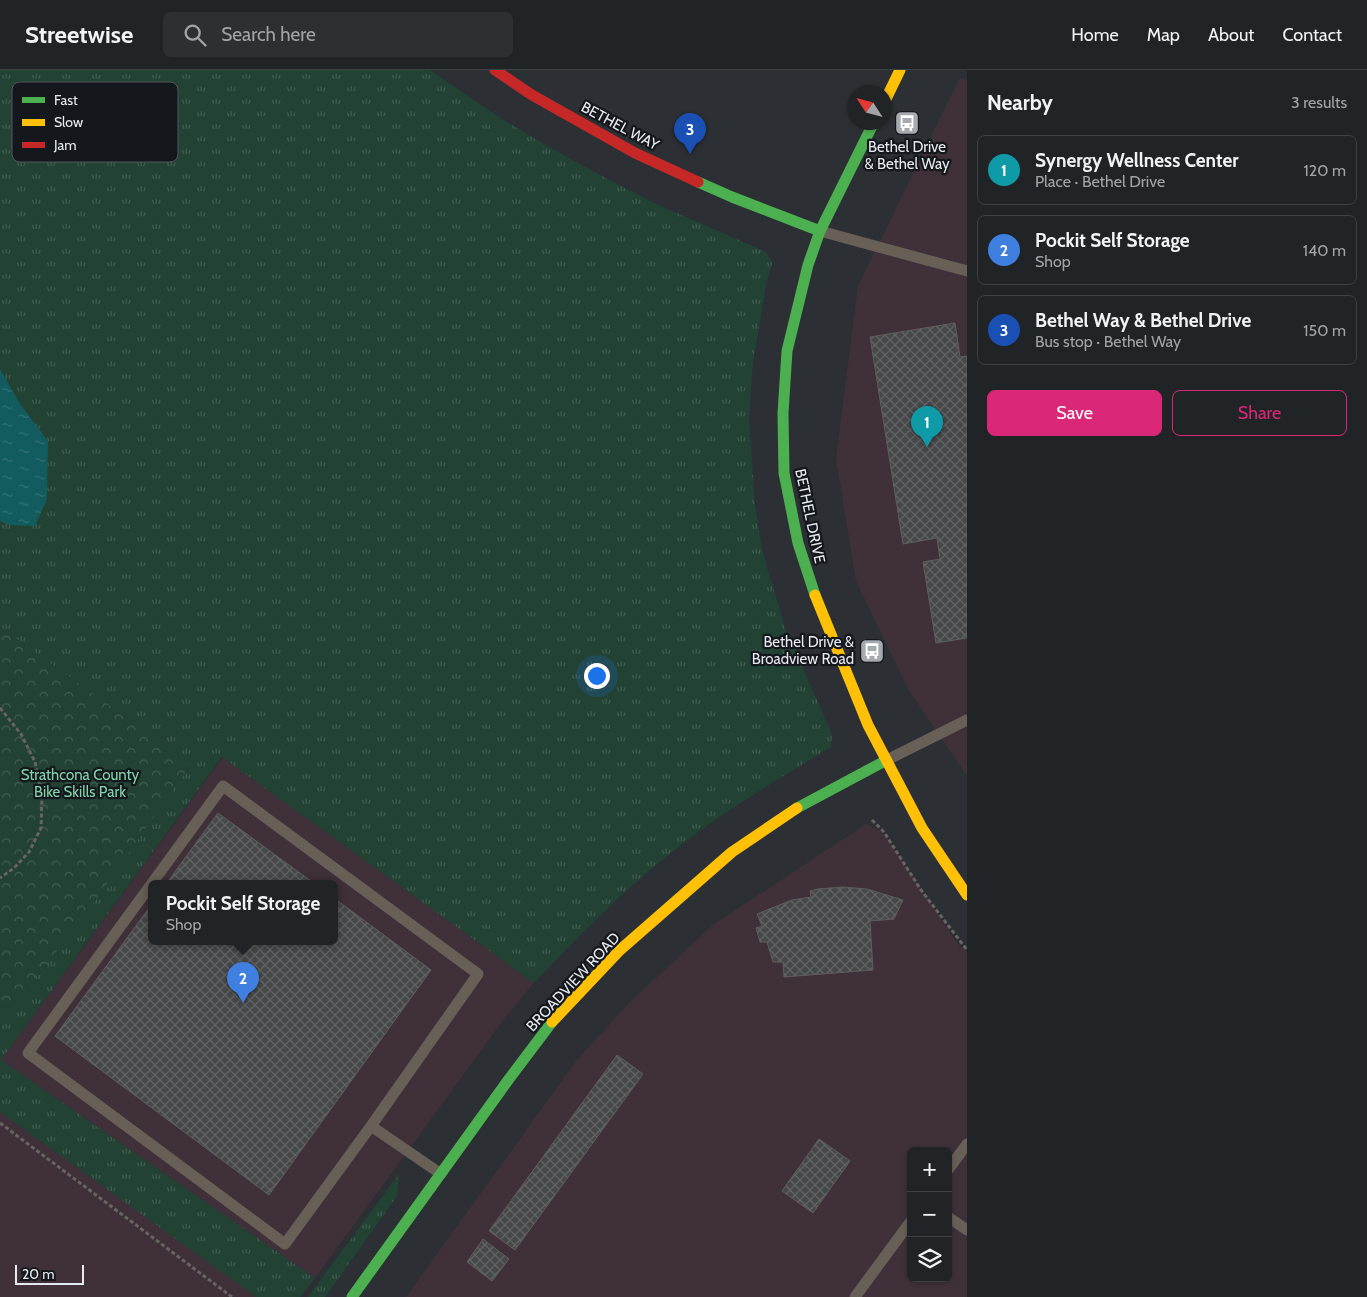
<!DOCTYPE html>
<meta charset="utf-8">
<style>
body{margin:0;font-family:Cabin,sans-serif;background:#2d3033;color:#f1f3f6}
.controls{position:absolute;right:15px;bottom:15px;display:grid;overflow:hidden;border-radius:8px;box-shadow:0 1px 4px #0004}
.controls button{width:45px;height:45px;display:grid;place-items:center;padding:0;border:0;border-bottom:1px solid #3e4144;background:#212427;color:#f1f3f6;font:25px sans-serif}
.compass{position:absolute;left:847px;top:15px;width:45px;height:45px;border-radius:50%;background:#212427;box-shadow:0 1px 4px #0004;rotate:306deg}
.scale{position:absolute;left:15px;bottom:12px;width:69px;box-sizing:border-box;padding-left:5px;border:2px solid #e6ebf1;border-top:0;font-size:14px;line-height:18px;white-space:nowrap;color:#e6ebf1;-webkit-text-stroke:4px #14171b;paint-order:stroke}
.you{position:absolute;left:596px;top:605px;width:18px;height:18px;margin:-12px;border:4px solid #fff;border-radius:50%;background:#1a73e8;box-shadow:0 0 0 8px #1a73e833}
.badge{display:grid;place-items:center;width:32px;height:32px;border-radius:50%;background:#db2777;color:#fff;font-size:16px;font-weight:700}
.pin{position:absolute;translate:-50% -41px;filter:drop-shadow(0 1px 2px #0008)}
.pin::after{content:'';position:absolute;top:26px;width:18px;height:15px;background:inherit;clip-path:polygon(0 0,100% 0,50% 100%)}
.popup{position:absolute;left:148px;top:810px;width:190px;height:65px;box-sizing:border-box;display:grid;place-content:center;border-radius:8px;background:#212427;filter:drop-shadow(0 1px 4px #0005);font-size:16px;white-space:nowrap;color:#a2a4a7}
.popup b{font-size:19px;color:#f1f3f6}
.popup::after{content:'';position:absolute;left:50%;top:100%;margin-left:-10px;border:10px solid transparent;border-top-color:#212427}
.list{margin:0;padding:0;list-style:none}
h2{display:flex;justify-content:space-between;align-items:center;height:65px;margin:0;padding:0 20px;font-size:21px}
h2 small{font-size:16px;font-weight:400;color:#a2a4a7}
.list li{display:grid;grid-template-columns:32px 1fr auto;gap:15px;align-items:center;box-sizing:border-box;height:70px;margin:0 10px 10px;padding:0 10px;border:1px solid #3e4144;border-radius:8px}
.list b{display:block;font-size:19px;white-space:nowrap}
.list p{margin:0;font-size:16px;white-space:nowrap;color:#a2a4a7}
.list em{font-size:16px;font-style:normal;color:#a2a4a7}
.actions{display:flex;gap:10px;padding:15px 20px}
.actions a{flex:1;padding:11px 0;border:1px solid #db2777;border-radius:8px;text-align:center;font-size:18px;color:#db2777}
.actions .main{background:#db2777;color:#fff}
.icon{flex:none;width:28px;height:28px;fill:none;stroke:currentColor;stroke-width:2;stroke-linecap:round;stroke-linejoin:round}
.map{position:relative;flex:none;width:967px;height:1227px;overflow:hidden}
header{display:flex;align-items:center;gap:30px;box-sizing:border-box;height:70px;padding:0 25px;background:#212427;border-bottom:1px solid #3e4144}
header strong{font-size:24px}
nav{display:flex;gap:28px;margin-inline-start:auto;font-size:18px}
.search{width:350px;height:45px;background:#2d3033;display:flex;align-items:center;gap:12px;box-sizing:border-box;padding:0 18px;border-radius:8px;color:#a2a4a7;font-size:19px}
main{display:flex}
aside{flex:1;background:#212427}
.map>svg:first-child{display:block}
.commercial{fill:#3f3039;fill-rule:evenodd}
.grass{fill:url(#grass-tufts)}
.park{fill:url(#park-crowns)}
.water{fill:url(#water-ripples)}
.building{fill:url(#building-cross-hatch);stroke:#5e5e5e}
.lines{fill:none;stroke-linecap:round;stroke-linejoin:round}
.path{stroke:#686461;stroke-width:3;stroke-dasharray:4 2.5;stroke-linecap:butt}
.lane{stroke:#686057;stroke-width:11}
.fast{stroke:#4caf50;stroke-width:11}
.slow{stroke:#ffc107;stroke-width:11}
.jam{stroke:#c62828;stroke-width:11}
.labels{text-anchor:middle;stroke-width:4.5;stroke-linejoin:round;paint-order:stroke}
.street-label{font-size:15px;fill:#e6ebf1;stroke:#14171b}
.poi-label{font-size:15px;fill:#e6ebf1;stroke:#14171b}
.park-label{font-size:15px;fill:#80d5ac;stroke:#14171b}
.key{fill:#14171b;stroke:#53575b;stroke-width:1}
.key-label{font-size:14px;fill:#e6ebf1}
</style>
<header>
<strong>Streetwise</strong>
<div class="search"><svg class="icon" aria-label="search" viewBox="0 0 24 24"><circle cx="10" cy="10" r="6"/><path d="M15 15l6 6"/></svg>Search here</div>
<nav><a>Home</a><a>Map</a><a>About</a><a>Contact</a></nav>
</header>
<main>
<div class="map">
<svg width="967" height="1227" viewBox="0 0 967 1227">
<defs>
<pattern id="grass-tufts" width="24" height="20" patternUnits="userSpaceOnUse" patternTransform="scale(1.25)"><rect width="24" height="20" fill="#224234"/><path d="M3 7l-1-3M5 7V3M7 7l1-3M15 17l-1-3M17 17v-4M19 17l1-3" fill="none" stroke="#425d52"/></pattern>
<pattern id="park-crowns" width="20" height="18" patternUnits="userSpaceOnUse" patternTransform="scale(1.25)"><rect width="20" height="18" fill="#224234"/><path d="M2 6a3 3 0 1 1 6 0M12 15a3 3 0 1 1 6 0" fill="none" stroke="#425d52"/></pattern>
<pattern id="water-ripples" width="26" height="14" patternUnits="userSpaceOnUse" patternTransform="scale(1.25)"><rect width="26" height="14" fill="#125b5f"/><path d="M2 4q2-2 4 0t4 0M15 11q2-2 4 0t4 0" fill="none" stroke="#347376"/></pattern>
<pattern id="building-cross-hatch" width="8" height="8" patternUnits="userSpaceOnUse" patternTransform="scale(1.25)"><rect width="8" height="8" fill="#474849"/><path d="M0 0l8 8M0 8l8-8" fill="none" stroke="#626364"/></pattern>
</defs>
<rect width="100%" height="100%" fill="#2c3034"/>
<g class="commercial">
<polygon points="960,8 967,11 967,706 908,619 856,511 836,389 858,216"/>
<path d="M223 687 534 913 504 949 315 1208 1 990ZM152 814H334V872H152Z"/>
<path d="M866 754 879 760 889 770 957 873 967 882V1227H406L576 991 631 931 713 855ZM911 1081H948V1208H911Z"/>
<polygon points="0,1035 272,1227 0,1227"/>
</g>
<g class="grass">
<path d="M0 0H430L500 48 556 81 613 112 654 133 766 182 772 193 766 216 753 292 749 347 755 436 762 479 785 558 832 664 831 677C777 710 722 742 672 782 622 821 578 867 534 913L222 687 1 990 315 1208 300 1227H256L0 1042V940L21 925 191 694 0 557Z"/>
<polygon points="399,1104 397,1126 325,1227 308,1227"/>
</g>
<polygon class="park" points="0,557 191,694 79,854 21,925 0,940"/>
<polygon class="water" points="0,299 20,334 48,371 47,429 35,456 9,455 0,451"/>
<g class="building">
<polygon points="955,253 960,287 967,286 967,568 936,573 923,492 940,489 937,468 903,474 870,267"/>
<polygon points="218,743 315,814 166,814"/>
<polygon points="843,817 867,819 903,830 894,849 870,851 873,900 784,907 783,892 773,892 767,872 760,872 756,858 762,856 757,844 792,830 811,827 810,821 818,819"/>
<polygon points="334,828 431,900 269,1125 55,966 152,834 152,872 334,872"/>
<polygon points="617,985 643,1004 515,1180 489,1161"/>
<polygon points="819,1069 850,1091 813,1143 782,1121"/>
<polygon points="483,1169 509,1189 492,1211 467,1192"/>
</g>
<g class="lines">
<g class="path">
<polyline points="0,638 21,664 35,692 42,727 41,758 29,782 14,798 0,808"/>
<polyline points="872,750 884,762 921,820 967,880"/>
<polyline points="0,1053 232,1227"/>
</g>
<g class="lane">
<polyline points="820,161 967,201"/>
<polyline points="885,691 967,650"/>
<polyline points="371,1056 478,904 223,716 28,983 285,1174 371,1056 441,1104"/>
<polyline points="948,1100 967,1074"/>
<polyline points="948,1147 967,1160"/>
<polyline points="855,1227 911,1151"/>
</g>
<g class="fast">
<polyline points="698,112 732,127 820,161"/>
<polyline points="815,525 798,473 784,403 783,343 787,281 808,195 820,161 874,52"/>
<polyline points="797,738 885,691"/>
<polyline points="352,1227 509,1009 552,952"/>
</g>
<g class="slow">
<polyline points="884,33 900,0"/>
<polyline points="815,525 868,655 922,758 967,825"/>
<polyline points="552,952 620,880 732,782 797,738"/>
</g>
<polyline class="jam" points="495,0 532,25 635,83 698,112"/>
</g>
<defs>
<symbol id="bus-square" viewBox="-11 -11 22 22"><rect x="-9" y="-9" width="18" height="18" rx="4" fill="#a5aaaf" stroke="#14171b"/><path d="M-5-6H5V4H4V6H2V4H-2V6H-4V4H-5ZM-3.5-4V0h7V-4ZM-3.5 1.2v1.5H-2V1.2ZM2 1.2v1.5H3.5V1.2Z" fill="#fff"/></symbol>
</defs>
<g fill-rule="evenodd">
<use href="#bus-square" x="893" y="39" width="28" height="28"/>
<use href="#bus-square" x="858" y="567" width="28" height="28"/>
</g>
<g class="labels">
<g class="street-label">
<text transform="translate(620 56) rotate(28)" y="5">BETHEL WAY</text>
<text transform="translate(810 446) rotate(78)" y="5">BETHEL DRIVE</text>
<text transform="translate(573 912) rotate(-47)" y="5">BROADVIEW ROAD</text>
</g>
<g class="poi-label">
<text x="907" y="82">Bethel Drive<tspan x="907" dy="17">&amp; Bethel Way</tspan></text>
<text x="854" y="577" text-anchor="end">Bethel Drive &amp;<tspan x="854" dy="17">Broadview Road</tspan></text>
</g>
<g class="park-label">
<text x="80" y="710">Strathcona County<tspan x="80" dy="17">Bike Skills Park</tspan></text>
</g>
</g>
<rect x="12" y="12" width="166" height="80" rx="8" class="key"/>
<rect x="22" y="27" width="23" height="6" fill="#4caf50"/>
<rect x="22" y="49" width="23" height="7" fill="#ffc107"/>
<rect x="22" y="72" width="23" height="6" fill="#c62828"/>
<g class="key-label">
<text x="54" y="35">Fast</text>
<text x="54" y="57">Slow</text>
<text x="54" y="80">Jam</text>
</g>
</svg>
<div class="controls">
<button>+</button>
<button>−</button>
<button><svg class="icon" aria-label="layers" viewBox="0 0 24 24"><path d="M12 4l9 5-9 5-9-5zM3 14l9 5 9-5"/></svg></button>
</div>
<svg class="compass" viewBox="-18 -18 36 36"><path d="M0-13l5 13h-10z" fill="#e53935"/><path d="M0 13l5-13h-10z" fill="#a2a4a7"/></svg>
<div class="scale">20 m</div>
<div class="you"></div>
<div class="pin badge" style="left:927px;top:377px;background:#0f9aa8">1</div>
<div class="pin badge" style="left:243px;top:933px;background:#3f7fe0">2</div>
<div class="popup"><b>Pockit Self Storage</b>Shop</div>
<div class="pin badge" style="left:690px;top:84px;background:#1a4fb4">3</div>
</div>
<aside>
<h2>Nearby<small>3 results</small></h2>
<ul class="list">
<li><span class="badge" style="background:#0f9aa8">1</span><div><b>Synergy Wellness Center</b><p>Place · Bethel Drive</p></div><em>120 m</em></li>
<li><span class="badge" style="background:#3f7fe0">2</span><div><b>Pockit Self Storage</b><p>Shop</p></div><em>140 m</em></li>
<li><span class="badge" style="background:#1a4fb4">3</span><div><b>Bethel Way &amp; Bethel Drive</b><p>Bus stop · Bethel Way</p></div><em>150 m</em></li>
</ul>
<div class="actions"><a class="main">Save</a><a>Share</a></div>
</aside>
</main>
